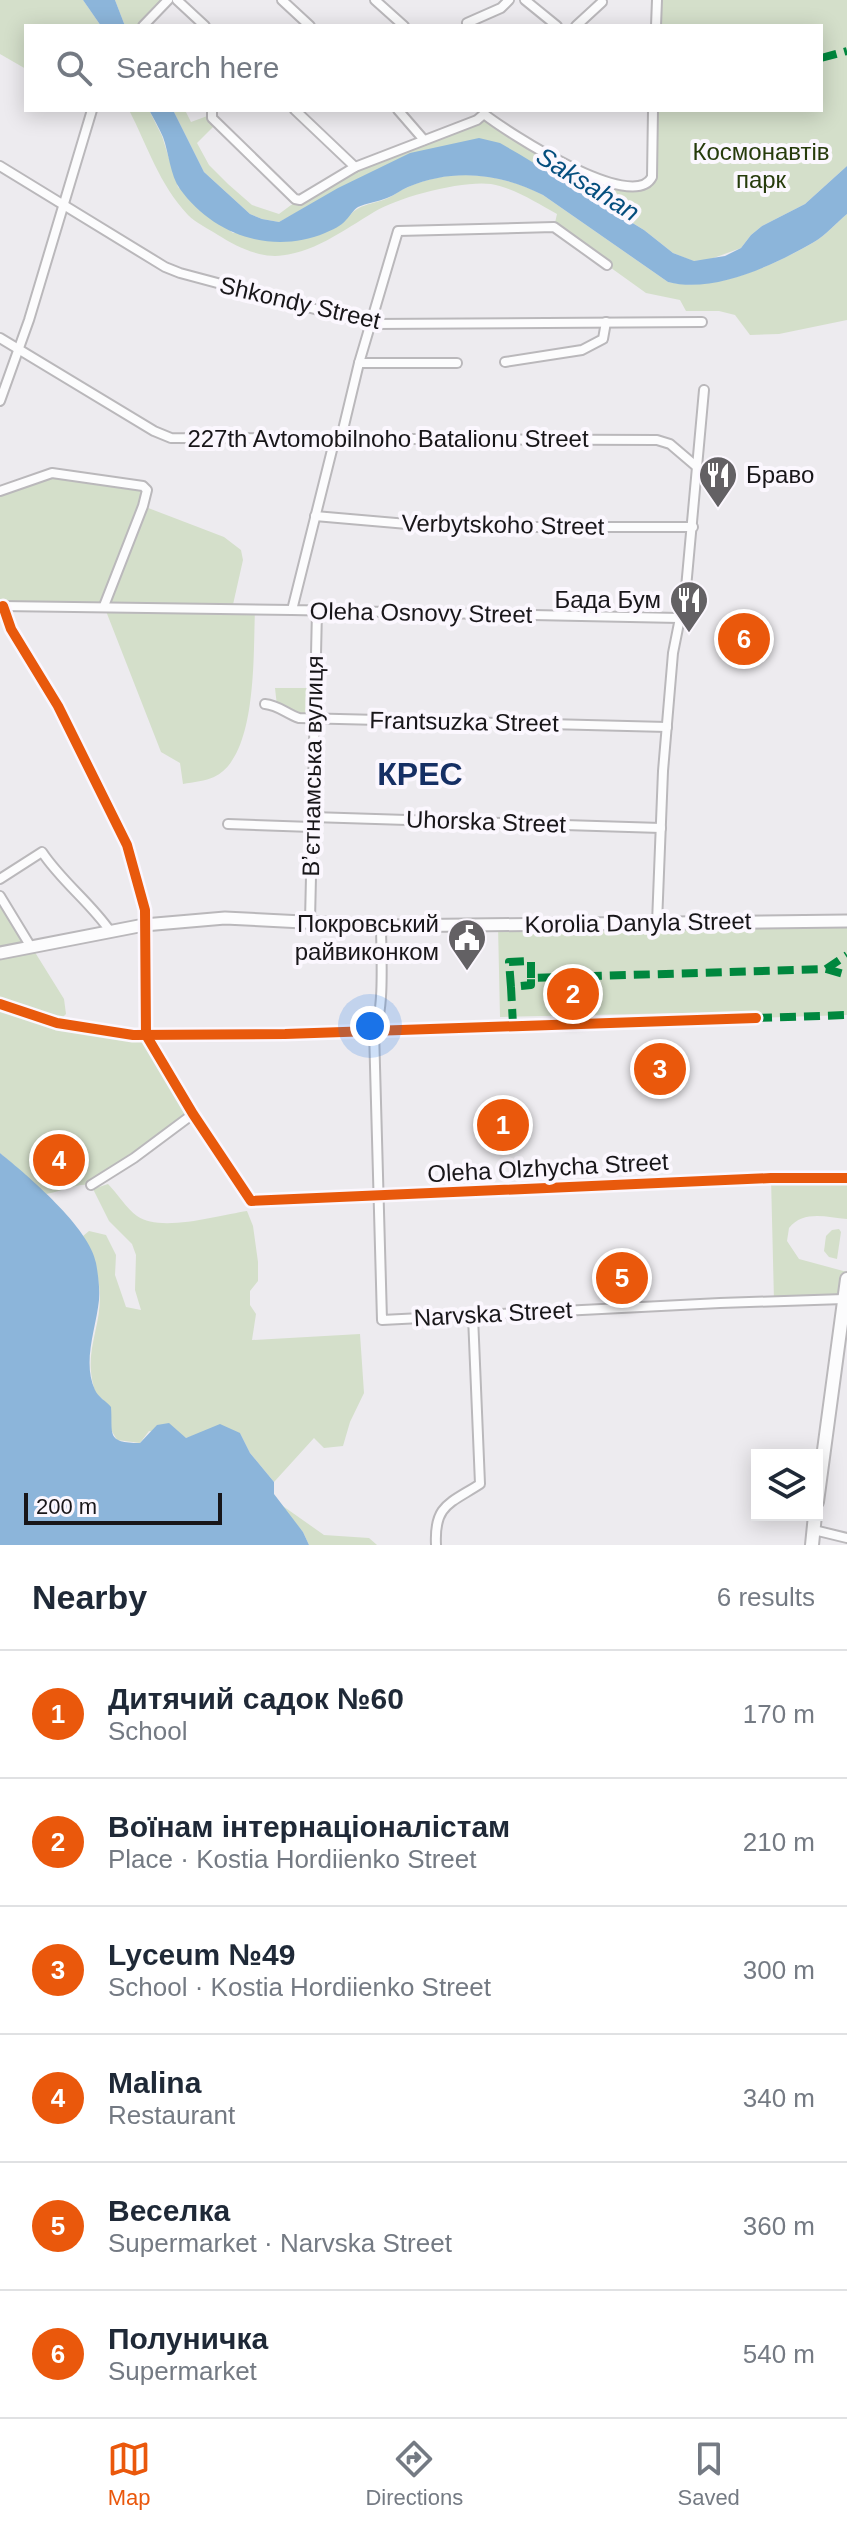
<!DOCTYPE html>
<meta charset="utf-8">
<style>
body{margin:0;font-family:Helvetica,sans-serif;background:#f6f6f7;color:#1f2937}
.controls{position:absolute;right:24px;bottom:24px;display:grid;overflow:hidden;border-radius:0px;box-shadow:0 4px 20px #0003}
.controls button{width:72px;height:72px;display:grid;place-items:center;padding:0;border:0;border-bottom:2px solid #e0e1e3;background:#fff;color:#1f2937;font:40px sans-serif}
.scale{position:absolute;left:24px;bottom:20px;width:198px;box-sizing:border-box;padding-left:8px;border:4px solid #181619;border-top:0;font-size:22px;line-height:28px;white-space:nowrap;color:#181619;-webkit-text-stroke:6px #fbf7fe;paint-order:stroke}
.you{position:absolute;left:370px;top:1026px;width:28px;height:28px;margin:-20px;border:6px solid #fff;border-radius:50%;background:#1a73e8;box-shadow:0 0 0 12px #1a73e833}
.badge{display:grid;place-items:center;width:52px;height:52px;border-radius:50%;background:#ea580c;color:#fff;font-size:26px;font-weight:700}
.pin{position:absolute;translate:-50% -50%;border:4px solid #fff;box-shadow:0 2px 8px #0006}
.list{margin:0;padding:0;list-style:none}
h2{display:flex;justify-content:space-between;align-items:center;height:104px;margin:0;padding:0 32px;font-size:34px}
h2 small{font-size:26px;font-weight:400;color:#747a83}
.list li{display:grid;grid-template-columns:52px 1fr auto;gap:24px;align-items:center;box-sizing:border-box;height:128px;padding:0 32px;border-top:2px solid #e0e1e3}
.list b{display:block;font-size:30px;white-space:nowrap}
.list p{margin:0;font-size:26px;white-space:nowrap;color:#747a83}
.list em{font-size:26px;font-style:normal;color:#747a83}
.icon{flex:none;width:44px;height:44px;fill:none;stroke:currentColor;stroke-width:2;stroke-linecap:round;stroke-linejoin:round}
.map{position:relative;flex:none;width:847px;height:1545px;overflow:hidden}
.search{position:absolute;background:#fff;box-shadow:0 4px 20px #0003;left:24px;right:24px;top:24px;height:88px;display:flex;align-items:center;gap:20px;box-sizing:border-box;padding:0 28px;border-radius:0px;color:#747a83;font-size:30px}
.sheet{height:872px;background:#fff}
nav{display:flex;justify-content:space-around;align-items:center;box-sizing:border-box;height:112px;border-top:2px solid #e0e1e3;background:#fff;font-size:22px;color:#747a83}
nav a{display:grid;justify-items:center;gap:4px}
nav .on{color:#ea580c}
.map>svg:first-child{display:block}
.green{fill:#d4dfca}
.water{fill:#8cb5da}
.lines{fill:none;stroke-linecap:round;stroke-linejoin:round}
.minor-casing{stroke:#bab8bb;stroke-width:12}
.secondary-casing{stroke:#bab8bb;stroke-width:15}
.primary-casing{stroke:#bab8bb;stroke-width:16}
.minor{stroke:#fcfcfd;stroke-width:8}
.secondary{stroke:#fcfcfd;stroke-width:11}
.primary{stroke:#fcfcfd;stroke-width:12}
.quiet{stroke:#00873e;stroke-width:8;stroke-dasharray:16 8;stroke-linecap:butt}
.cycleway-casing{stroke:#fbf7fe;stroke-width:15}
.cycleway{stroke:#e8590c;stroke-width:10}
.labels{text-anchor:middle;stroke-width:8;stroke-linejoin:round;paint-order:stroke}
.park-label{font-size:24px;fill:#263b0b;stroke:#fbf7fe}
.street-label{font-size:24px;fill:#181619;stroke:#fbf7fe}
.poi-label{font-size:24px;fill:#181619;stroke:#fbf7fe;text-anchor:end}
.water-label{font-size:26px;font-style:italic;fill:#054e7e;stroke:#fbf7fe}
.district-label{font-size:32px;font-weight:bold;fill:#152f64;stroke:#fbf7fe}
</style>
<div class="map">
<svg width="847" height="1545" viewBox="0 0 847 1545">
<rect width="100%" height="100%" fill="#edebef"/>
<g class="green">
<polygon points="0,0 83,0 101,26 26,26 26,69 0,54"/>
<polygon points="115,0 168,0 143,26 125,26"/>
<path d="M657 0H847V166L805 204 762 226 751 235 741 248 708 260 693 261 673 253 644 230 550 172H372L279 222 262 219 250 214 204 172 173 110H185L191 122 210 115 217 123 197 143 209 165 228 184 252 205 279 214C340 167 414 143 484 114L499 126 604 181 649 182 653 110H821V26H656Z"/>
<path d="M129 110H149L162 136 178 187 233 233 351 214C361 203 377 204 390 197 395 195 400 190 406 188 450 167 501 173 543 195L668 282C713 293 775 265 814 242 826 235 836 223 847 214V320L779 334 750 335 735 315 719 311H686L680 300 646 293 554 227 557 214C537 203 514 188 491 184 463 180 398 197 374 212 344 230 311 255 275 256 255 256 234 245 218 235 209 229 196 223 188 215 159 184 148 147 129 110Z"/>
<path d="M42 475 143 486V506L224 537 241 550 243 560 232 609 255 611C253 652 258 757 214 777 206 781 193 782 183 784L180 763 161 752 104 606H0V491Z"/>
<polygon points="275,688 315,688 314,718 299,718 277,706"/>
<path d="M0 896 64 999 66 1014 58 1022 146 1035 193 1114 89 1185C77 1183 60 1192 46 1194L0 1153Z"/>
<polygon points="847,921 847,1015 756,1018 681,1013 500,1017 498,925"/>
<path d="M771 1178H847V1219C826 1217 803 1210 789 1228L787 1241 799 1259 847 1272 844 1299 774 1301Z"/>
<path d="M108 1184C117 1193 127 1209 137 1216 160 1233 220 1215 247 1211L253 1226 258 1262V1281L250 1291V1305L256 1314 252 1340 360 1334 364 1393 350 1422 343 1446 324 1448 314 1438 274 1482 250 1453 240 1433 207 1432 186 1438 149 1431 140 1443 117 1440 110 1428C113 1414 109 1402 96 1394 82 1354 100 1333 100 1296 99 1274 93 1255 83 1236L89 1231 106 1235 116 1255 115 1275 126 1307 141 1310 135 1290 136 1255 132 1244 109 1221 93 1189Z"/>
<polygon points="832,1230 839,1229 841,1232 837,1259 829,1257 824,1251 826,1236"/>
<polygon points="280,1504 324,1535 369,1538 377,1545 309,1545 303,1532"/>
</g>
<g class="water">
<polygon points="83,0 115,0 125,26 101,26"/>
<path d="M149 110H173L204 172 250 214 262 219 279 222 338 188 410 153 479 138 500 143 519 154 644 230 673 253 694 261 725 256 741 248 751 235 762 226 805 204 847 166V214C836 223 826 235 814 242 774 265 714 294 668 282L543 195C500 173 453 168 408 187 401 190 395 195 387 198 378 202 366 203 358 207 353 210 350 216 346 220 341 226 332 230 325 233 272 255 213 235 180 189 170 175 169 153 163 137 159 128 154 119 149 110Z"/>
<path d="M0 1153C27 1175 90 1228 96 1263 98 1274 100 1289 99 1300 96 1329 82 1362 95 1390 98 1397 106 1401 111 1407 113 1434 105 1443 140 1443L157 1425 169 1423 186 1438 220 1424 240 1433 250 1453 274 1482V1494L303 1532 309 1545H0Z"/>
</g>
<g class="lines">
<defs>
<g id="minor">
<polyline points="177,0 205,26"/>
<polyline points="282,0 310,26"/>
<polyline points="375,0 404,26"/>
<polyline points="525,0 557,26"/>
<polyline points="467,23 501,8 509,0"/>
<polyline points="143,26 168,0"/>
<polyline points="576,26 602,2"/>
<polyline points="656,26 657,0"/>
<path d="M212 110V118L295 199 300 200 355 167 477 120 484 114C507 132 633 214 652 177L653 110"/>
<polyline points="295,110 355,167"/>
<polyline points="398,110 424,140"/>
<polyline points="0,166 165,267 180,273 371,324 702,322"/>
<polyline points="0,338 154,431 171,438 657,440 670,444 697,467"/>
<polyline points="505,362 582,350 603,339 606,322"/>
<polyline points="359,363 457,363"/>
<polyline points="0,401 29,320 92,110"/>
<polyline points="335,438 292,610 679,618"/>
<polyline points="341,438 359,363 398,231 554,227 607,265"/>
<polyline points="0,491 52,473 143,486 147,490 143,506 104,606"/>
<polyline points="315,516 442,527 693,527"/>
<polyline points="1,606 292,610"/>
<polyline points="3,606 11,629 58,706 127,845 145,910 146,1035 193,1114 251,1201 771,1178 847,1178"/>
<path d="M265 704C278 705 287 714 299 718L667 727"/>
<polyline points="312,817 661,828"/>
<polyline points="228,824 312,827"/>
<path d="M0 879 42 852C62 882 90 902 110 931"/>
<polyline points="0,896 31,947"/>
<polyline points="310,921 317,610"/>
<polyline points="657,923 663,771 673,653 686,588 704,390"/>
<path d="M381 926C381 948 385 1014 374 1030L382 1320 720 1303 844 1299"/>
<polyline points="0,1004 57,1023 133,1035 285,1034 756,1018"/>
<polyline points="91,1185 134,1158 193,1114"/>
<polyline points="814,1530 847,1538"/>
<path d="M436 1545C434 1505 449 1504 480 1484L473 1316"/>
</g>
<polyline id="secondary" points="0,953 144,925 225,918 381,926 847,921"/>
<g id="primary">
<polyline points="817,1502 847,1279"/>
<polyline points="812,1545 815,1515"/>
</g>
</defs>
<use href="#minor" class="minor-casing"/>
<use href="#secondary" class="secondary-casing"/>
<use href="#primary" class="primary-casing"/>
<use href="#minor" class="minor"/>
<use href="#secondary" class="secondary"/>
<use href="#primary" class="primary"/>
<g class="quiet">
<polyline points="821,58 847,51"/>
<polyline points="826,969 847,975"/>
<polyline points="511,987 509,962 531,961 531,978"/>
<polyline points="756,1018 847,1015"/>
<polyline points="513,1025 511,987 531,985 531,978 826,969 847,955"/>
</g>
<defs>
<g id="cycleway">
<polyline points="3,606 11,629 58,706 127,845 145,910 146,1035 193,1114 251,1201 771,1178 847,1178"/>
<polyline points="0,1004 57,1023 133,1035 285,1034 756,1018"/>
</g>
</defs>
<use href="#cycleway" class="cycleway-casing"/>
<use href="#cycleway" class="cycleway"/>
</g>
<defs>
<symbol id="restaurant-pin" viewBox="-11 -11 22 30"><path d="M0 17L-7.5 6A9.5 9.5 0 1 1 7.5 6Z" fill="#636164" stroke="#fbf7fe"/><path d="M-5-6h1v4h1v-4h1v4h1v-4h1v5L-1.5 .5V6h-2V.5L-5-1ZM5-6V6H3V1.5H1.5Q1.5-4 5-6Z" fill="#fff"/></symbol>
<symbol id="civic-pin" viewBox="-11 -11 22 30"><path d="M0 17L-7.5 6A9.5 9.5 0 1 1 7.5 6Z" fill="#636164" stroke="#fbf7fe"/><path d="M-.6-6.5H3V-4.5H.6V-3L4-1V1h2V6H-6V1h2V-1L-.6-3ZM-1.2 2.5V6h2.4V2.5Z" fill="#fff"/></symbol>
</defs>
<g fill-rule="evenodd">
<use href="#restaurant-pin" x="696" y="453" width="44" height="60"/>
<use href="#restaurant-pin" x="667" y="578" width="44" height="60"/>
<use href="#civic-pin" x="445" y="916" width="44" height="60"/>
</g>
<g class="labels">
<g class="park-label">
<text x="761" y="160">Космонавтів<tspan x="761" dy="28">парк</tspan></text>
</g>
<g class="street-label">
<text transform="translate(300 303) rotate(13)" y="8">Shkondy Street</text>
<text x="388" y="447">227th Avtomobilnoho Batalionu Street</text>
<text transform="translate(503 525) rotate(1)" y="8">Verbytskoho Street</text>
<text transform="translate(421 613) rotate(1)" y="8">Oleha Osnovy Street</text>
<text transform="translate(464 722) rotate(1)" y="8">Frantsuzka Street</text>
<text transform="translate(313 766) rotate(-89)" y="8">Вʼєтнамська вулиця</text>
<text transform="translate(486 822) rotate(2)" y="8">Uhorska Street</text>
<text transform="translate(638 923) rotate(-1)" y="8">Korolia Danyla Street</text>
<text transform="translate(548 1168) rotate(-3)" y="8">Oleha Olzhycha Street</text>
<text transform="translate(493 1314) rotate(-3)" y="8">Narvska Street</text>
</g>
<g class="poi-label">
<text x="746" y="483" text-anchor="start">Браво</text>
<text x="661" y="608">Бада Бум</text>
<text x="439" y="932">Покровський<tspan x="439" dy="28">райвиконком</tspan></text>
</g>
<g class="water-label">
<text transform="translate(588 184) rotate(32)" y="9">Saksahan</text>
</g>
<g class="district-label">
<text x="420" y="785">КРЕС</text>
</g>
</g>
</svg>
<div class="controls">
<button><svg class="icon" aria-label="layers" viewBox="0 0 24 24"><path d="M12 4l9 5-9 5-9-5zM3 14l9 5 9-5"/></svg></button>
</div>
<div class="scale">200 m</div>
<div class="you"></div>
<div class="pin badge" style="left:503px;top:1125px">1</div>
<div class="pin badge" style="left:573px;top:994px">2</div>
<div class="pin badge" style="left:660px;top:1069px">3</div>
<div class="pin badge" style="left:59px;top:1160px">4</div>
<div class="pin badge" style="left:622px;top:1278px">5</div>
<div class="pin badge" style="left:744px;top:639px">6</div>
<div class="search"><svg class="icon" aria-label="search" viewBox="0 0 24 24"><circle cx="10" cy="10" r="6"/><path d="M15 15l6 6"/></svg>Search here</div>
</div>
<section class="sheet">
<h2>Nearby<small>6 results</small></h2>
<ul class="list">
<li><span class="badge">1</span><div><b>Дитячий садок №60</b><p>School</p></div><em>170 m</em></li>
<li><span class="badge">2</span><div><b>Воїнам інтернаціоналістам</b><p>Place · Kostia Hordiienko Street</p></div><em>210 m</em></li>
<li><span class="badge">3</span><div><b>Lyceum №49</b><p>School · Kostia Hordiienko Street</p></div><em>300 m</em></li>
<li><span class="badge">4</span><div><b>Malina</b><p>Restaurant</p></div><em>340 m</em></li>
<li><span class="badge">5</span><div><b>Веселка</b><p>Supermarket · Narvska Street</p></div><em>360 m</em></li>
<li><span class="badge">6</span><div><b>Полуничка</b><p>Supermarket</p></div><em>540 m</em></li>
</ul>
</section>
<nav>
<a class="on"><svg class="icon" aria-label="map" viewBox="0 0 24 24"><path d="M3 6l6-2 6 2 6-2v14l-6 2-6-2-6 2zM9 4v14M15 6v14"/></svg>Map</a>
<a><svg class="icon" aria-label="directions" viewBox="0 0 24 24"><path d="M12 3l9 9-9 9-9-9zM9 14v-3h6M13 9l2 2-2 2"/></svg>Directions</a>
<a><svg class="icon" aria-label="saved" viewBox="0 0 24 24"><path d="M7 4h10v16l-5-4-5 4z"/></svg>Saved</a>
</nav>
